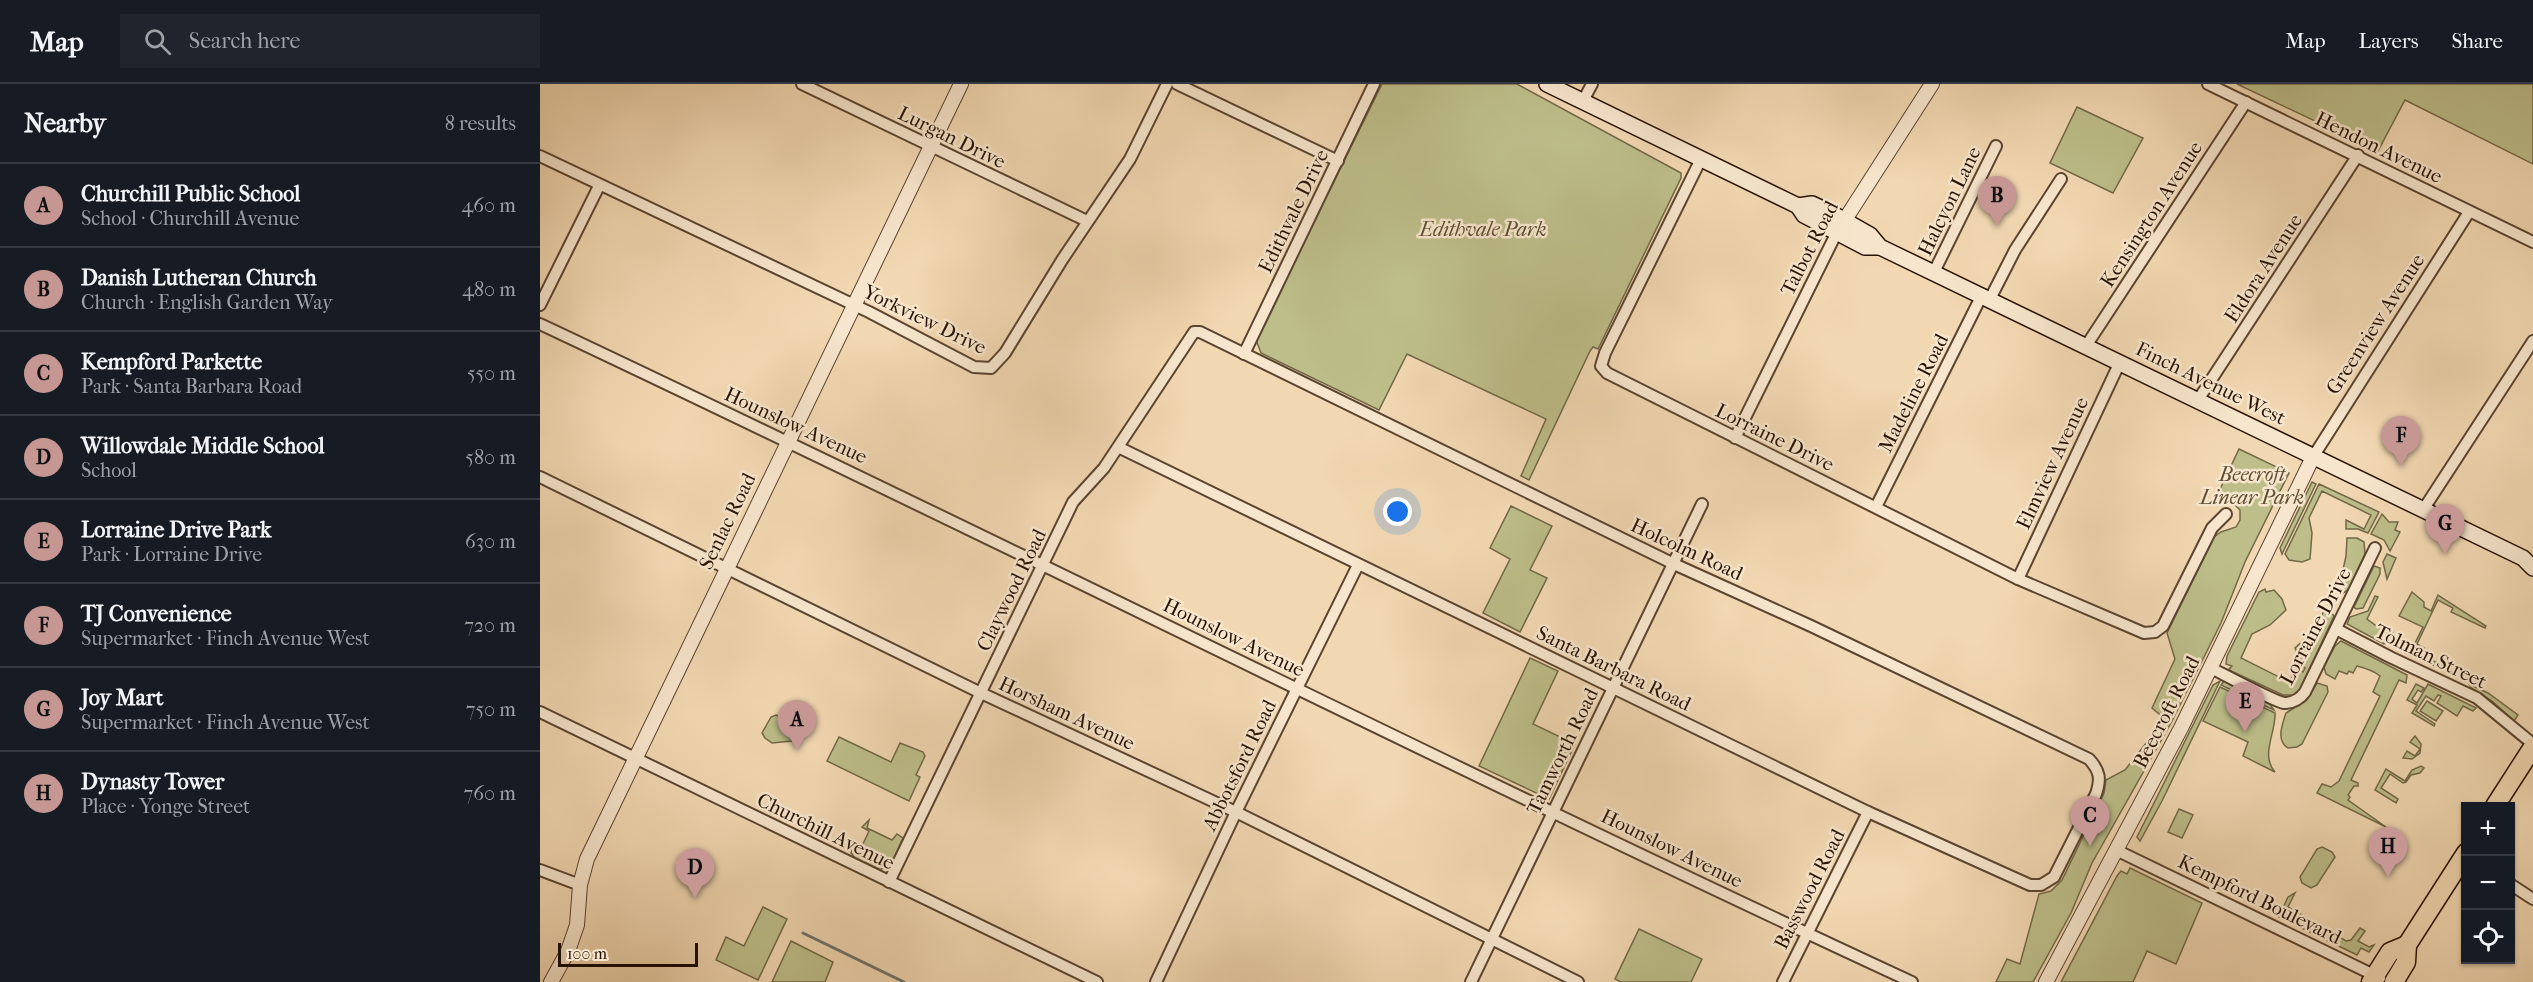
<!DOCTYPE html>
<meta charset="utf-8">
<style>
body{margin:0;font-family:"IM FELL French Canon",serif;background:#20242c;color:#f1f3f6}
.controls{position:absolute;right:18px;bottom:18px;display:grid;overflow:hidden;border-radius:0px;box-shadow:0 2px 4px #0004}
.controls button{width:54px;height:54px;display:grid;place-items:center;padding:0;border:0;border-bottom:2px solid #363941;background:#171b24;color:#f1f3f6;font:30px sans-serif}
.scale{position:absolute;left:18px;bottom:15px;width:140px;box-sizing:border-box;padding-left:6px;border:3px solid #281204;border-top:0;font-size:16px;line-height:21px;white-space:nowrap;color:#281204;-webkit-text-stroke:4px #f7e6cd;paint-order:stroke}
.you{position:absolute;left:858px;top:428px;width:21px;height:21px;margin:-15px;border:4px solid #fff;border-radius:50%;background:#1a73e8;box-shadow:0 0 0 9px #1a73e833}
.badge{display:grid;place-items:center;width:39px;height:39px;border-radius:50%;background:#c59692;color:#111;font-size:20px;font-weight:700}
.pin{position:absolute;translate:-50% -50px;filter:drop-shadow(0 2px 3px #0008)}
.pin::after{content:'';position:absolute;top:32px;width:21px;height:18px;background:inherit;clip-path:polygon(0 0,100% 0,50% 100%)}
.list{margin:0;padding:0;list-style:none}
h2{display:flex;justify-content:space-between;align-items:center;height:78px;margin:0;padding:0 24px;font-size:26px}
h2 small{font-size:20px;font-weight:400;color:#9ea1a6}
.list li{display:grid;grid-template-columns:39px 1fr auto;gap:18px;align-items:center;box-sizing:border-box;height:84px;padding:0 24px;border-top:2px solid #363941}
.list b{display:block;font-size:22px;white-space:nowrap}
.list p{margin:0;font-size:20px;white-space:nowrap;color:#9ea1a6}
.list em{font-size:20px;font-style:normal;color:#9ea1a6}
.icon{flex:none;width:33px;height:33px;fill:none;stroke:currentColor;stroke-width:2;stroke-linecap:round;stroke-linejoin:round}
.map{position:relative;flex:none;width:1993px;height:898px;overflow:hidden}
header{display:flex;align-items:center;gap:36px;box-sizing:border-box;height:84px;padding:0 30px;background:#171b24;border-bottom:2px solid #363941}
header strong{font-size:28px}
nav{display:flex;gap:33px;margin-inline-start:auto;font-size:21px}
.search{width:420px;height:54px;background:#20242c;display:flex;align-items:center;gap:15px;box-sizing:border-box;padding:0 21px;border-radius:0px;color:#9ea1a6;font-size:22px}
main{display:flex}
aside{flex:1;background:#171b24}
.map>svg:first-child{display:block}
.green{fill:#bdbe8a;stroke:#726847;stroke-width:1.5}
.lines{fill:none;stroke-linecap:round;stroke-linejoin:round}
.stream{stroke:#6e766c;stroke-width:3}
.minor-casing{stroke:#5a4430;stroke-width:14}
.tertiary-casing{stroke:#5a4430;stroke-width:16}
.secondary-casing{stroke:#281204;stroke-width:18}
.primary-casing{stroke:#281204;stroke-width:21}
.minor{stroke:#f7e6cd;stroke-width:10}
.tertiary{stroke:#f7e6cd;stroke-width:14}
.secondary{stroke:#f7e6cd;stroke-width:15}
.primary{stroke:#f2d8b2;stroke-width:18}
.labels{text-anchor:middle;stroke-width:5;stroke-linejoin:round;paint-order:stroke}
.street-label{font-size:20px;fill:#281204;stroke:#f7e6cd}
.park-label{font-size:20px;font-style:italic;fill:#5c4e33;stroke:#f7e6cd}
</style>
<header>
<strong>Map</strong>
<div class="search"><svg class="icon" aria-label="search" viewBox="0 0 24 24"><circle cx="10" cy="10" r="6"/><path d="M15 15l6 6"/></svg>Search here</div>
<nav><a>Map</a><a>Layers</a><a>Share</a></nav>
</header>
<main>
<aside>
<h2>Nearby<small>8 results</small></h2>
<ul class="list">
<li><span class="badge">A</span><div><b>Churchill Public School</b><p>School · Churchill Avenue</p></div><em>460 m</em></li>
<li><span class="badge">B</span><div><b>Danish Lutheran Church</b><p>Church · English Garden Way</p></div><em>480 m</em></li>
<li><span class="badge">C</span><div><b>Kempford Parkette</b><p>Park · Santa Barbara Road</p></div><em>550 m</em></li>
<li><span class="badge">D</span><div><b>Willowdale Middle School</b><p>School</p></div><em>580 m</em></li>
<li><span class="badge">E</span><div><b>Lorraine Drive Park</b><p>Park · Lorraine Drive</p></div><em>630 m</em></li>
<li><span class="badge">F</span><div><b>TJ Convenience</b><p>Supermarket · Finch Avenue West</p></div><em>720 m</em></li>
<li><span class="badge">G</span><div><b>Joy Mart</b><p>Supermarket · Finch Avenue West</p></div><em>750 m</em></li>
<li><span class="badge">H</span><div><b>Dynasty Tower</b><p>Place · Yonge Street</p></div><em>760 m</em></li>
</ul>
</aside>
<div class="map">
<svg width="1993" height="898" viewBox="0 0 1993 898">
<rect width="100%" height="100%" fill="#f2d8b2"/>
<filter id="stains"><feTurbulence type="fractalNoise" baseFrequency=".00333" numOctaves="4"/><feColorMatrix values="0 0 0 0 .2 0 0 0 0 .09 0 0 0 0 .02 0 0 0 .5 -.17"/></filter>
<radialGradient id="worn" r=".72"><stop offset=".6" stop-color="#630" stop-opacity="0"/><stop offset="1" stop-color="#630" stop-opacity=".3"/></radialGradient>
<g class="green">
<polygon points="842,0 977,0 1141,89 1141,94 1058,265 1053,263 1050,267 989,396 981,392 1006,335 867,270 839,326 721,269 716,256"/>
<polygon points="1697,0 1993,0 1993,80 1865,16 1838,67"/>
<polygon points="1537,23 1603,54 1573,109 1510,79"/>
<polygon points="1699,365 1749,389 1705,478 1681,539 1631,639 1552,779 1531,829 1493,898 1456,898 1467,875 1480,880 1499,810 1511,807 1522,796 1564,709 1566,696 1585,686 1625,635 1612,624 1635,575 1627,549 1674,453 1681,448 1696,443 1700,436 1700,426 1694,420 1674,418"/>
<polygon points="1772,398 1776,400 1775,402 1742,470 1740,464"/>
<polygon points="1779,400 1839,428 1828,449 1818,445 1806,445 1806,436 1824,445 1831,431 1782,407 1769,434 1772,449 1770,475 1762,478 1749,476 1745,470"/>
<polygon points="971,422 1012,442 990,486 1007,494 980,548 943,529 970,475 950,464"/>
<polygon points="1842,430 1849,438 1858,438 1855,446 1860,448 1850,467 1844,456 1831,450"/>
<polygon points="1807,454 1817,454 1824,458 1825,470 1808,506 1803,509 1795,504 1799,494 1801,495 1806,472"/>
<polygon points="1847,470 1856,474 1847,495 1843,478"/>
<polygon points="1834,482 1840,484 1840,490 1823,524 1816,525 1814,523"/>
<polygon points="1725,505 1726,508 1734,506 1742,515 1746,526 1730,541 1712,550 1701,574 1749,598 1757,585 1763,588 1765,584 1758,581 1761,577 1755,564 1774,547 1786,523 1794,532 1760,605 1754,611 1743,611 1691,587 1689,585 1692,582 1686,580 1687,572 1719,508"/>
<polygon points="1872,508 1884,518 1884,523 1891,527 1898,511 1946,542 1945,544 1911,528 1913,524 1898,516 1877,560 1884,564 1881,571 1916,588 1916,591 1865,569 1865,563 1872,565 1883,543 1859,532"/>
<polygon points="1835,512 1838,513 1827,535 1838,543 1852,547 1854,551 1850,558 1844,560 1807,540 1810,533 1828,527"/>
<path d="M1801 557 1867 591 1866 599 1859 596 1811 696 1818 699V702H1814L1808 711 1810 713 1808 716 1846 743 1777 709 1782 700 1791 703 1799 697 1840 612 1833 608 1840 592C1833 586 1825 584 1817 582L1813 589 1809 587 1807 590 1799 587 1795 595 1786 590 1784 583 1795 562Z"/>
<polygon points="990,574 1018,587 993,640 1035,660 1009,715 939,682"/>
<polygon points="1680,597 1622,717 1600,757 1597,753 1673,601"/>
<polygon points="1684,597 1729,619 1734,626 1681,601"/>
<path d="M1777 599 1787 602 1788 608 1762 660 1757 663 1748 664C1736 657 1742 641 1746 629L1767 616Z"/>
<polygon points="1876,600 1884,604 1881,608 1878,606 1872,615 1877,619 1888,600 1936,624 1933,627 1923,622 1917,632 1897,619 1901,612 1898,611 1894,617 1886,612 1876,627 1895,640 1894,642 1872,629 1877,621 1867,616"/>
<polygon points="1929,600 1948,609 1978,631 1974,637 1952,617 1931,604"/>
<path d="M1680 603 1735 629C1736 649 1720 671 1735 688L1703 672 1708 658 1663 637Z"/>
<polygon points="1887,617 1903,627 1896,637 1880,627"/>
<polygon points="236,631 242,634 255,650 252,657 232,659 225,654 222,649 231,633"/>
<polygon points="1875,652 1881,660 1880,669 1872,675 1863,674 1867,667 1875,672 1880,665 1870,658"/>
<polygon points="299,653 351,678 360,659 383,668 385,672 376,691 380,693 369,717 287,677"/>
<polygon points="1881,682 1884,684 1880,689 1871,691 1866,698 1863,699 1850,690 1841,704 1858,715 1856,719 1835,706 1846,685 1865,697 1872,686"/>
<polygon points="1639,725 1653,731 1642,754 1628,748"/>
<polygon points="329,736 327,744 352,756 357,750 363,754 351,781 344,781 341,786 315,774 311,769 314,761 321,764 329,747 322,743"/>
<polygon points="1782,763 1792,768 1795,773 1777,801 1771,804 1762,799 1760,793 1777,765"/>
<polygon points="1590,784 1662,819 1636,880 1607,867 1593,898 1521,898 1577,792 1581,787 1587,790"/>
<polygon points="1755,809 1748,823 1806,857 1811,856 1820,844 1825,847 1818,857 1829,863 1834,861 1829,868 1821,864 1817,871 1739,833 1748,813"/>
<polygon points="223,823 247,835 218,896 176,876 186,853 204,862"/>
<polygon points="1099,845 1162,875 1151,898 1081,898 1075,895"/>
<polygon points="251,857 293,878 285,898 232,898"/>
</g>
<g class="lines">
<polyline class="stream" points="263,849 364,898"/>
<defs>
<g id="minor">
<polyline points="262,0 547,137"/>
<polyline points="637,0 798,77"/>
<polyline points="1668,0 1993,158"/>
<polyline points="1043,17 1052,0"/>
<polyline points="0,72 329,228 434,283 451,284 465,269 522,176 590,75 627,0"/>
<polyline points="1161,75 1065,269 1061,282 1067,289 1478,495 1604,549 1615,548 1623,542 1672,444 1686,430"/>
<polyline points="1394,188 1456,62"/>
<polyline points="1450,215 1475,166 1521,95"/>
<polyline points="0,221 59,102"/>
<path d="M0 240C459 456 912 685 1372 898"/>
<polyline points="1546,262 1706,18"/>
<polyline points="704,270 834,0"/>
<polyline points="1658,316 1818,71"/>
<polyline points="1195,354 1297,148"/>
<polyline points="1773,373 1929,128"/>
<polyline points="0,393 441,609 696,728 1038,898"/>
<polyline points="1336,423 1442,211"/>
<polyline points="1883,426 1993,257"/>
<polyline points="1478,495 1580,278"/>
<polyline points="1796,545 1850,573 1937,614 1993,660"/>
<path d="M1671 584C1685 591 1733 617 1744 619 1753 619 1760 615 1765 608L1835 464"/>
<polyline points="0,628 557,898"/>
<polyline points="1576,766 1840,894"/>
<polyline points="0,786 40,801"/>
<path d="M349 798 533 418 564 384 654 248H660L1134 480 1271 542 1549 675C1560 687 1561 695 1556 710L1514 793 1501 801H1490L1328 728 578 363"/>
<polyline points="1970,800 1993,815"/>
<polyline points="616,898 696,728 818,481"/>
<polyline points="931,898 1162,420"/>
<polyline points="1243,898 1328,728"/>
</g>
<g id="tertiary">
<polyline points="1299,145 1392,0"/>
<polyline points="11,898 28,867 37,841 40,801 47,775 421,0"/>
<polyline points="1506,898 1641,644 1773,373"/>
</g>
<g id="secondary">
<polyline points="1007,0 1258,122 1264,131 1325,163 1340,163"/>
<polyline points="1258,122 1272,120 1293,130 1330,151 1340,163 1983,474 1993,484"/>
</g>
<g id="primary">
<polyline points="1955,722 1993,663"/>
<polyline points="1831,898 1850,868 1867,861"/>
<polyline points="1854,898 1866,878 1867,861 1926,769"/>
</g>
</defs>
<use href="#minor" class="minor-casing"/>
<use href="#tertiary" class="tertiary-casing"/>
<use href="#secondary" class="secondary-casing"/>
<use href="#primary" class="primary-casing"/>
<use href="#minor" class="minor"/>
<use href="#tertiary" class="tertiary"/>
<use href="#secondary" class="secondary"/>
<use href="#primary" class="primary"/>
</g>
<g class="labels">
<g class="street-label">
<text transform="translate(412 53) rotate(26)" y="7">Lurgan Drive</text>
<text transform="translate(1839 63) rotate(26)" y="7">Hendon Avenue</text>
<text transform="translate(1409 117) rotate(-64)" y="7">Halcyon Lane</text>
<text transform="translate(753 127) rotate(-64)" y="7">Edithvale Drive</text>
<text transform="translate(1611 130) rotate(-57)" y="7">Kensington Avenue</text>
<text transform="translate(1269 164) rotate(-63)" y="7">Talbot Road</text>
<text transform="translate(1723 184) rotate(-57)" y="7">Eldora Avenue</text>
<text transform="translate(385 235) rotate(26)" y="7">Yorkview Drive</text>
<text transform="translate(1835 240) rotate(-57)" y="7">Greenview Avenue</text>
<text transform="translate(1671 299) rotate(26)" y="7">Finch Avenue West</text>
<text transform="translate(1373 309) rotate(-63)" y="7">Madeline Road</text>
<text transform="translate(256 341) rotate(25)" y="7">Hounslow Avenue</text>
<text transform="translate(1235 353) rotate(26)" y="7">Lorraine Drive</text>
<text transform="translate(1512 379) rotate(-65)" y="7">Elmview Avenue</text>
<text transform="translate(187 437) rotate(-64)" y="7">Senlac Road</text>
<text transform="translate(1147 465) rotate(25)" y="7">Holcolm Road</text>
<text transform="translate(471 506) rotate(-64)" y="7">Claywood Road</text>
<text transform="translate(1775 542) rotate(-62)" y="7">Lorraine Drive</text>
<text transform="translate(694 553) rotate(26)" y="7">Hounslow Avenue</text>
<text transform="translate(1891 572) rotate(26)" y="7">Tolman Street</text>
<text transform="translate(1074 584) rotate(26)" y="7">Santa Barbara Road</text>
<text transform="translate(1626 628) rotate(-63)" y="7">Beecroft Road</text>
<text transform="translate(527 629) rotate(25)" y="7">Horsham Avenue</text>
<text transform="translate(1022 667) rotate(-64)" y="7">Tamworth Road</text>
<text transform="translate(699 681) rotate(-64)" y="7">Abbotsford Road</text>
<text transform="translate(286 747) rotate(26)" y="7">Churchill Avenue</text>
<text transform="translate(1132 764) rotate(26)" y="7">Hounslow Avenue</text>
<text transform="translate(1269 805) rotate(-63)" y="7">Basswood Road</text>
<text transform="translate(1720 815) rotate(26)" y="7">Kempford Boulevard</text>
</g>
<g class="park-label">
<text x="943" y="152">Edithvale Park</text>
<text x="1712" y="397">Beecroft<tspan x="1712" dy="23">Linear Park</tspan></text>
</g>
</g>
<rect width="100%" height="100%" filter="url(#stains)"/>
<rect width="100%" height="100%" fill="url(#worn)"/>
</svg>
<div class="controls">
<button>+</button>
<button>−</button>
<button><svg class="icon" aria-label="locate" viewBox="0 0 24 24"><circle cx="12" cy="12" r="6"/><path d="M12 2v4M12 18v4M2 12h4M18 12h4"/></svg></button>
</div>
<div class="scale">100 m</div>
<div class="you"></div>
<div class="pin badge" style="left:257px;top:666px">A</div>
<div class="pin badge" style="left:1457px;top:142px">B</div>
<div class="pin badge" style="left:1550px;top:762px">C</div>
<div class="pin badge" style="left:155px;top:814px">D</div>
<div class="pin badge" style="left:1705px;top:648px">E</div>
<div class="pin badge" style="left:1861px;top:382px">F</div>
<div class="pin badge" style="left:1905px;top:470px">G</div>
<div class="pin badge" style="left:1848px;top:793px">H</div>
</div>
</main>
